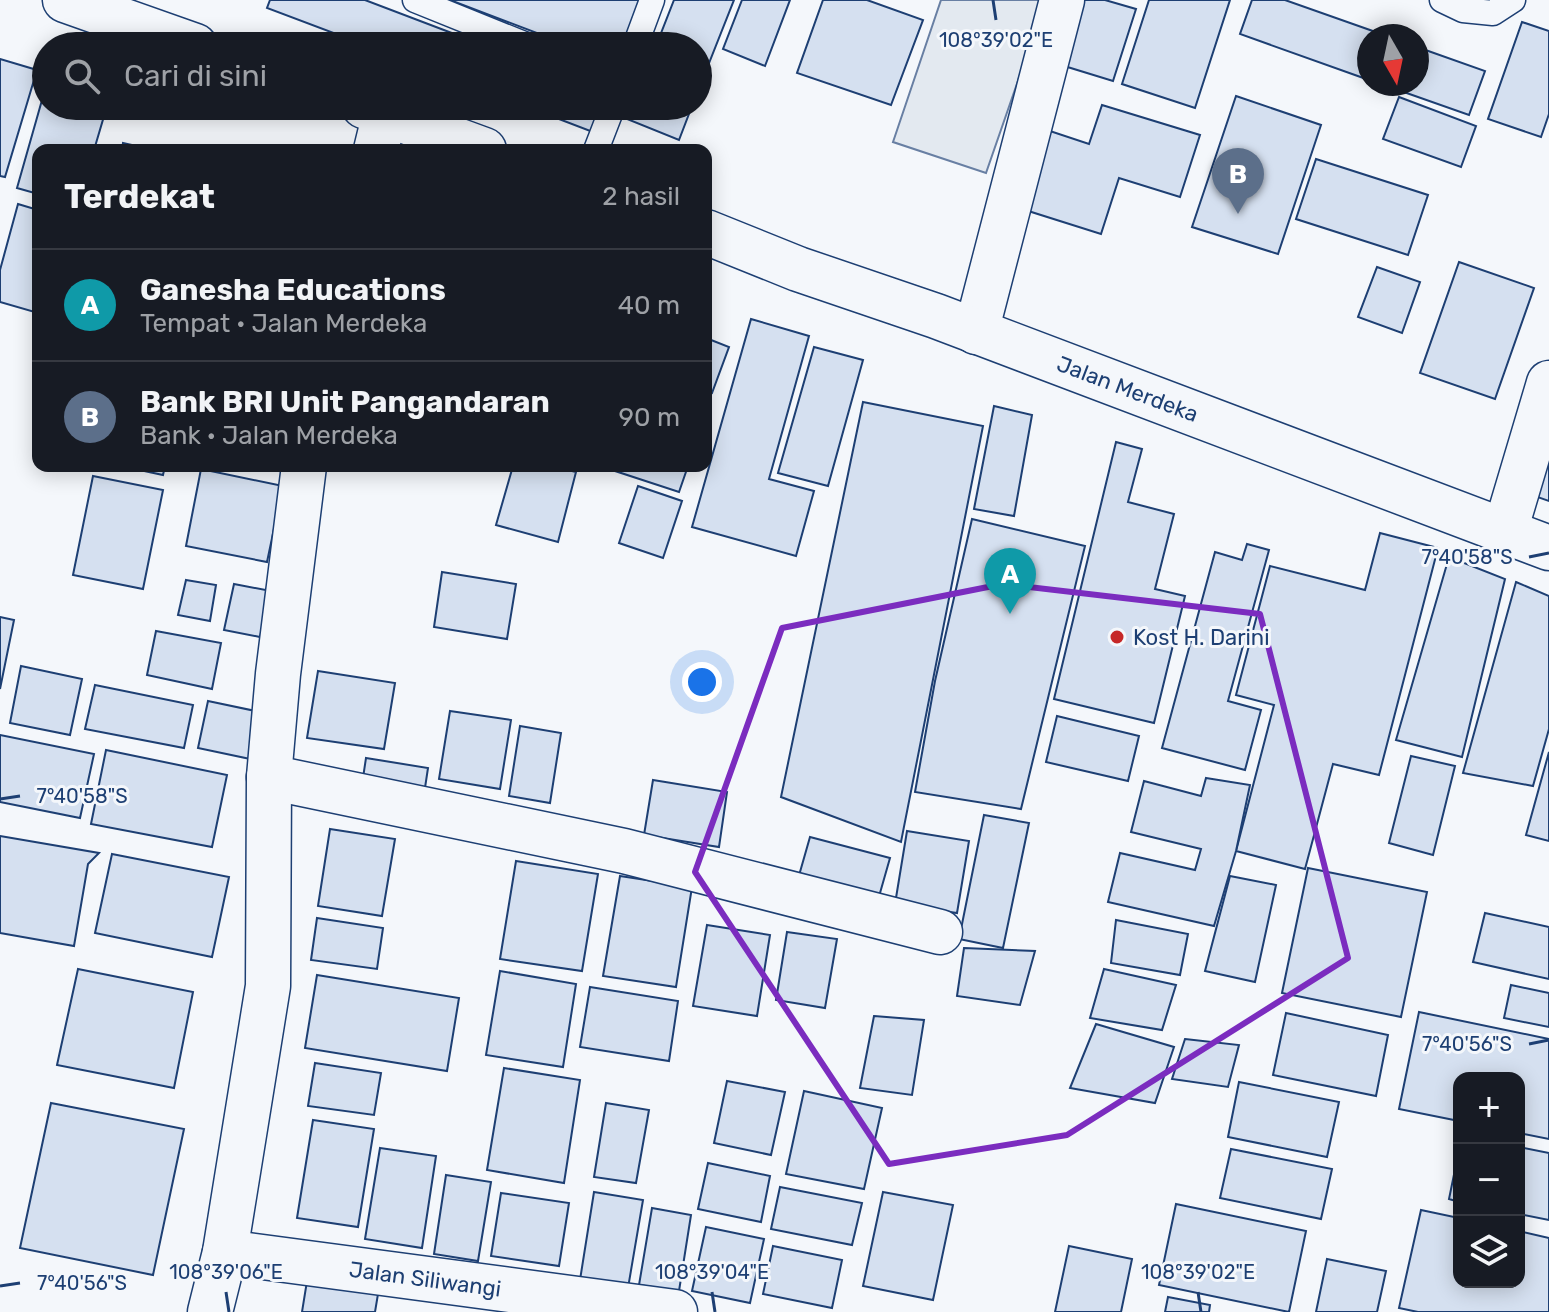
<!DOCTYPE html>
<html lang="id">
<meta charset="utf-8">
<style>
body{margin:0;font-family:Rubik,sans-serif;background:#242831;color:#f1f3f6}
.controls{position:absolute;right:24px;bottom:24px;display:grid;overflow:hidden;border-radius:16px;box-shadow:0 4px 20px #0003}
.controls button{width:72px;height:72px;display:grid;place-items:center;padding:0;border:0;border-bottom:2px solid #363941;background:#171b24;color:#f1f3f6;font:40px sans-serif}
.compass{position:absolute;left:1357px;top:24px;width:72px;height:72px;border-radius:50%;background:#171b24;box-shadow:0 4px 20px #0003;rotate:171deg}
.you{position:absolute;left:702px;top:682px;width:28px;height:28px;margin:-20px;border:6px solid #fff;border-radius:50%;background:#1a73e8;box-shadow:0 0 0 12px #1a73e833}
.badge{display:grid;place-items:center;width:52px;height:52px;border-radius:50%;background:#0f766e;color:#fff;font-size:26px;font-weight:700}
.pin{position:absolute;translate:-50% -66px;filter:drop-shadow(0 2px 4px #0008)}
.pin::after{content:'';position:absolute;top:42px;width:28px;height:24px;background:inherit;clip-path:polygon(0 0,100% 0,50% 100%)}
.list{margin:0;padding:0;list-style:none}
h2{display:flex;justify-content:space-between;align-items:center;height:104px;margin:0;padding:0 32px;font-size:34px}
h2 small{font-size:26px;font-weight:400;color:#9ea1a6}
.list li{display:grid;grid-template-columns:52px 1fr auto;gap:24px;align-items:center;box-sizing:border-box;height:112px;padding:0 32px;border-top:2px solid #363941}
.list b{display:block;font-size:30px;white-space:nowrap}
.list p{margin:0;font-size:26px;white-space:nowrap;color:#9ea1a6}
.list em{font-size:26px;font-style:normal;color:#9ea1a6}
.icon{flex:none;width:44px;height:44px;fill:none;stroke:currentColor;stroke-width:2;stroke-linecap:round;stroke-linejoin:round}
.map{position:relative;flex:none;width:1549px;height:1312px;overflow:hidden}
.search{position:absolute;background:#171b24;box-shadow:0 4px 20px #0003;left:32px;top:32px;width:680px;height:88px;display:flex;align-items:center;gap:20px;box-sizing:border-box;padding:0 28px;border-radius:44px;color:#9ea1a6;font-size:30px}
.panel{position:absolute;background:#171b24;box-shadow:0 4px 20px #0003;left:32px;top:144px;width:680px;height:328px;border-radius:16px}
.map>svg:first-child{display:block}
.green{fill:#e3e9f0;stroke:#687fa3;stroke-width:2}
.building{fill:#d5e0f0;stroke:#1d3f73;stroke-width:2}
.lines{fill:none;stroke-linecap:round;stroke-linejoin:round}
.service-casing{stroke:#1d3f73;stroke-width:27}
.minor-casing{stroke:#1d3f73;stroke-width:47}
.trunk-casing{stroke:#1d3f73;stroke-width:47}
.service{stroke:#f4f7fb;stroke-width:24}
.minor{stroke:#f4f7fb;stroke-width:44}
.trunk{stroke:#f4f7fb;stroke-width:44}
.marked{fill:none;stroke:#7b2cbf;stroke-width:6;stroke-linejoin:round}
.ticks{fill:none;stroke:#1d3f73;stroke-width:3}
.poi-dot{fill:#c62828;stroke:#f4f7fb;stroke-width:3}
.labels{text-anchor:middle;stroke-width:6;stroke-linejoin:round;paint-order:stroke}
.street-label{font-size:22px;fill:#1d3f73;stroke:#f4f7fb}
.poi-label{font-size:22px;fill:#1d3f73;stroke:#f4f7fb;text-anchor:start}
.ticks-label{font-size:20px;text-anchor:middle;fill:#1d3f73;stroke:#f4f7fb;stroke-width:6;stroke-linejoin:round;paint-order:stroke}
</style>
<div class="map">
<svg width="1549" height="1312" viewBox="0 0 1549 1312">
<rect width="100%" height="100%" fill="#f4f7fb"/>
<polygon class="green" points="941,0 1046,0 986,173 893,142"/>
<g class="building">
<polygon points="270,0 365,0 486,46 368,46 267,8"/>
<polygon points="450,0 644,0 626,46 571,46"/>
<polygon points="674,0 734,0 698,91 698,46 656,46"/>
<polygon points="742,0 790,0 765,66 723,49"/>
<polygon points="823,0 867,0 923,20 891,105 797,73"/>
<polygon points="1068,0 1105,0 1136,9 1113,81 1048,61"/>
<polygon points="1149,0 1230,0 1195,108 1122,84"/>
<polygon points="1252,0 1285,0 1387,36 1369,36 1369,80 1240,34"/>
<polygon points="1522,22 1549,31 1549,114 1541,137 1488,119"/>
<polygon points="1417,47 1485,71 1469,115 1381,84 1417,84"/>
<polygon points="0,59 37,70 5,177 0,176"/>
<polygon points="46,86 46,106 107,106 94,150 38,150 38,194 17,188"/>
<polygon points="1236,96 1321,125 1278,254 1192,227"/>
<polygon points="1399,97 1476,126 1461,167 1383,139"/>
<polygon points="1102,105 1200,135 1180,197 1119,178 1101,234 1022,209 1047,130 1089,144"/>
<polygon points="525,106 609,106 598,134"/>
<polygon points="632,106 692,106 679,140 627,119"/>
<polygon points="123,143 154,150 122,150"/>
<polygon points="1316,159 1428,195 1408,255 1296,219"/>
<polygon points="18,204 38,210 38,313 0,302 0,270"/>
<polygon points="1459,262 1534,288 1495,399 1420,373"/>
<polygon points="1377,267 1420,282 1402,333 1358,317"/>
<polygon points="751,319 809,336 769,479 814,491 796,556 692,527"/>
<polygon points="706,338 729,347 712,393 706,391"/>
<polygon points="814,347 863,360 828,486 778,473"/>
<polygon points="863,402 983,426 901,842 781,797"/>
<polygon points="994,406 1032,415 1014,516 974,509"/>
<polygon points="1116,442 1142,449 1128,502 1174,514 1155,589 1185,596 1154,723 1054,699"/>
<polygon points="1549,452 1549,501 1526,493"/>
<polygon points="121,466 165,466 163,475"/>
<polygon points="513,466 552,466 576,472 558,542 496,525"/>
<polygon points="610,466 688,466 679,492 609,469"/>
<polygon points="201,469 283,486 267,562 186,546"/>
<polygon points="93,476 163,490 143,589 73,575"/>
<polygon points="638,486 682,501 663,558 619,543"/>
<polygon points="972,519 1085,546 1021,809 915,792 935,681"/>
<polygon points="1380,533 1438,548 1379,775 1333,764 1305,869 1236,851 1274,705 1236,695 1270,566 1365,590"/>
<polygon points="1247,544 1269,550 1228,701 1261,710 1245,770 1162,748 1215,552 1242,560"/>
<polygon points="1449,557 1505,579 1462,757 1396,740"/>
<polygon points="442,572 516,584 507,639 434,627"/>
<polygon points="186,580 216,585 210,621 178,615"/>
<polygon points="1516,582 1549,596 1549,729 1533,786 1463,773"/>
<polygon points="234,584 271,591 260,637 224,630"/>
<polygon points="0,617 14,620 0,689"/>
<polygon points="156,631 221,643 212,689 147,675"/>
<polygon points="21,666 82,679 70,735 10,723"/>
<polygon points="318,671 395,683 384,749 307,738"/>
<polygon points="95,685 193,705 184,748 85,729"/>
<polygon points="208,701 265,713 255,760 198,748"/>
<polygon points="450,711 511,720 500,789 439,779"/>
<polygon points="1057,716 1139,736 1128,781 1046,762"/>
<polygon points="520,726 561,733 550,803 509,796"/>
<polygon points="0,735 94,754 80,818 0,802"/>
<polygon points="106,750 227,775 212,847 91,824"/>
<polygon points="1549,752 1549,841 1526,835"/>
<polygon points="1411,756 1455,766 1433,855 1389,843"/>
<polygon points="366,758 428,768 423,801 361,791"/>
<polygon points="1206,778 1250,785 1236,851 1214,926 1108,902 1120,853 1195,870 1201,849 1131,832 1144,781 1201,796"/>
<polygon points="653,780 727,792 719,847 644,835"/>
<polygon points="984,815 1029,823 1003,948 959,939"/>
<polygon points="330,829 395,839 382,916 318,906"/>
<polygon points="907,831 969,841 957,913 895,904"/>
<polygon points="0,836 99,853 88,864 74,946 0,933"/>
<polygon points="810,837 890,858 878,900 798,879"/>
<polygon points="112,854 229,877 212,957 95,933"/>
<polygon points="516,861 598,874 582,971 500,959"/>
<polygon points="1308,868 1427,892 1401,1017 1282,993"/>
<polygon points="620,876 692,887 676,987 603,976"/>
<polygon points="1230,876 1276,885 1255,982 1205,971"/>
<polygon points="1485,913 1549,927 1549,979 1473,962"/>
<polygon points="317,918 383,928 377,969 311,960"/>
<polygon points="1116,920 1188,934 1180,975 1111,963"/>
<polygon points="707,925 770,935 757,1016 693,1006"/>
<polygon points="787,932 837,939 825,1008 776,1000"/>
<polygon points="964,948 1035,951 1020,1005 957,996"/>
<polygon points="78,969 193,992 174,1088 57,1065"/>
<polygon points="1104,969 1176,985 1162,1030 1090,1018"/>
<polygon points="500,971 576,984 563,1067 486,1055"/>
<polygon points="317,975 459,998 447,1071 305,1048"/>
<polygon points="1511,985 1549,993 1549,1027 1504,1018"/>
<polygon points="590,987 678,1001 669,1061 580,1047"/>
<polygon points="1419,1012 1549,1039 1549,1139 1519,1133 1519,1078 1459,1078 1459,1121 1399,1109"/>
<polygon points="1286,1013 1388,1035 1376,1096 1273,1075"/>
<polygon points="874,1016 924,1020 912,1095 860,1088"/>
<polygon points="1096,1024 1174,1047 1155,1103 1070,1088"/>
<polygon points="1185,1039 1239,1045 1228,1087 1172,1079"/>
<polygon points="315,1063 381,1073 374,1115 308,1106"/>
<polygon points="504,1068 580,1080 564,1183 487,1170"/>
<polygon points="727,1081 785,1092 771,1155 714,1143"/>
<polygon points="1239,1082 1339,1102 1327,1157 1228,1137"/>
<polygon points="804,1091 882,1108 864,1189 786,1174"/>
<polygon points="51,1103 184,1129 153,1275 20,1248"/>
<polygon points="606,1103 649,1110 636,1183 594,1177"/>
<polygon points="313,1120 374,1129 358,1227 297,1218"/>
<polygon points="1519,1147 1549,1153 1549,1220 1519,1214"/>
<polygon points="380,1148 436,1156 422,1248 365,1239"/>
<polygon points="1231,1149 1332,1169 1321,1219 1220,1198"/>
<polygon points="1459,1150 1459,1202 1449,1199"/>
<polygon points="708,1163 770,1176 761,1222 698,1209"/>
<polygon points="446,1175 491,1182 478,1261 434,1254"/>
<polygon points="780,1187 862,1203 852,1245 771,1229"/>
<polygon points="594,1192 643,1200 628,1288 580,1280"/>
<polygon points="883,1192 953,1205 933,1300 863,1286"/>
<polygon points="501,1193 569,1203 559,1266 491,1256"/>
<polygon points="1176,1204 1306,1231 1289,1312 1159,1285"/>
<polygon points="652,1208 691,1215 679,1291 639,1285"/>
<polygon points="1421,1210 1459,1218 1459,1282 1519,1282 1519,1231 1549,1238 1549,1312 1418,1312 1399,1308"/>
<polygon points="706,1227 764,1239 750,1303 692,1291"/>
<polygon points="773,1246 842,1260 832,1308 763,1294"/>
<polygon points="1069,1246 1132,1259 1121,1312 1055,1312"/>
<polygon points="1327,1259 1386,1271 1377,1312 1316,1312"/>
<polygon points="307,1281 378,1294 375,1312 302,1312"/>
<polygon points="1168,1297 1210,1305 1209,1312 1165,1312"/>
</g>
<g class="lines">
<defs>
<g id="service">
<polyline points="415,0 529,46"/>
<polyline points="1442,0 1463,10 1493,13 1513,0"/>
<polyline points="635,46 652,0"/>
<polyline points="596,150 613,106"/>
</g>
<g id="minor">
<polyline points="376,150 385,113"/>
<polyline points="976,332 1062,0"/>
<polyline points="1505,531 1549,383"/>
<polyline points="269,777 624,851 940,932"/>
<path id="s1" d="M225 1252 675 1312"/>
<polyline points="210,1312 225,1252 268,986 269,777 278,674 304,466"/>
</g>
<g id="trunk">
<polyline points="65,0 195,46"/>
<polyline points="364,106 484,150"/>
<path id="s2" d="M706 232 798 269 936 316 1549 548"/>
</g>
</defs>
<use href="#service" class="service-casing"/>
<use href="#minor" class="minor-casing"/>
<use href="#trunk" class="trunk-casing"/>
<use href="#service" class="service"/>
<use href="#minor" class="minor"/>
<use href="#trunk" class="trunk"/>
</g>
<path class="marked" d="M1003 584 1260 614 1348 958 1067 1135 889 1164 695 872 782 628Z"/>
<path class="ticks" d="M993 0 996 20M1529 557 1549 553M0 799 20 796M1529 1044 1549 1040M0 1286 20 1283M226 1292 229 1312M712 1292 715 1312M1198 1292 1201 1312"/>
<circle class="poi-dot" cx="1117" cy="637" r="8"/>
<g class="labels">
<g class="street-label">
<text dy="8" stroke="none"><textPath href="#s2" startOffset="450">Jalan Merdeka</textPath></text>
<text dy="8" stroke="none"><textPath href="#s1" startOffset="202">Jalan Siliwangi</textPath></text>
</g>
<g class="poi-label">
<text x="1133" y="645">Kost H. Darini</text>
</g>
</g>
<g class="ticks-label">
<text x="996" y="47">108°39'02"E</text>
<text x="1467" y="564">7°40'58"S</text>
<text x="82" y="803">7°40'58"S</text>
<text x="1467" y="1051">7°40'56"S</text>
<text x="226" y="1279">108°39'06"E</text>
<text x="712" y="1279">108°39'04"E</text>
<text x="1198" y="1279">108°39'02"E</text>
<text x="82" y="1290">7°40'56"S</text>
</g>
</svg>
<div class="controls">
<button>+</button>
<button>−</button>
<button><svg class="icon" aria-label="layers" viewBox="0 0 24 24"><path d="M12 4l9 5-9 5-9-5zM3 14l9 5 9-5"/></svg></button>
</div>
<svg class="compass" viewBox="-18 -18 36 36"><path d="M0-13l5 13h-10z" fill="#e53935"/><path d="M0 13l5-13h-10z" fill="#9ea1a6"/></svg>
<div class="you"></div>
<div class="pin badge" style="left:1010px;top:614px;background:#0f9aa8">A</div>
<div class="pin badge" style="left:1238px;top:214px;background:#5c6f8a">B</div>
<div class="search"><svg class="icon" aria-label="search" viewBox="0 0 24 24"><circle cx="10" cy="10" r="6"/><path d="M15 15l6 6"/></svg>Cari di sini</div>
<section class="panel">
<h2>Terdekat<small>2 hasil</small></h2>
<ul class="list">
<li><span class="badge" style="background:#0f9aa8">A</span><div><b>Ganesha Educations</b><p>Tempat · Jalan Merdeka</p></div><em>40 m</em></li>
<li><span class="badge" style="background:#5c6f8a">B</span><div><b>Bank BRI Unit Pangandaran</b><p>Bank · Jalan Merdeka</p></div><em>90 m</em></li>
</ul>
</section>
</div>
